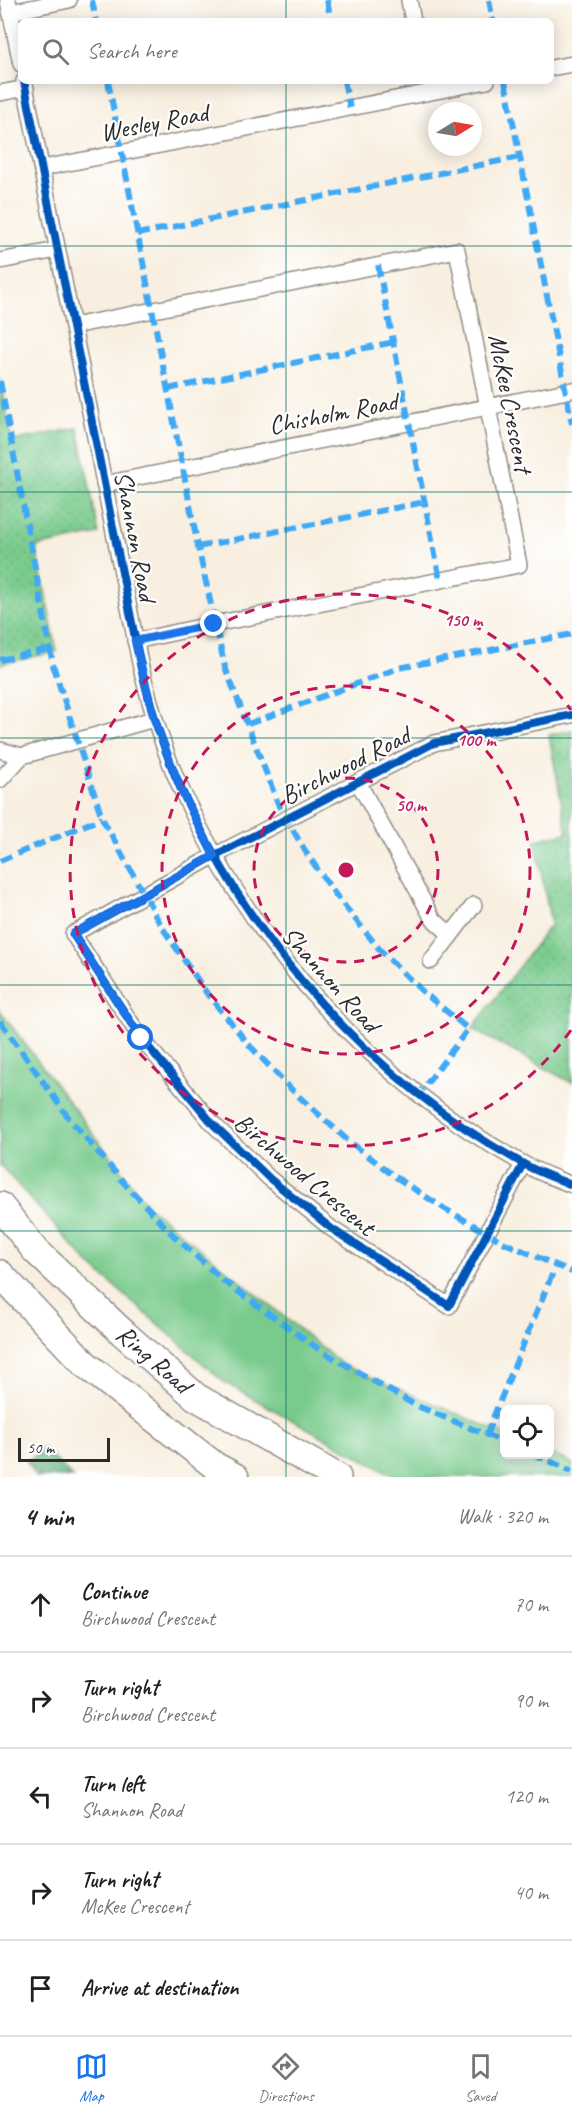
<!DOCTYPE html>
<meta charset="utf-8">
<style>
body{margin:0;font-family:Caveat,sans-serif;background:#f6f6f6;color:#202124}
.controls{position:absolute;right:18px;bottom:18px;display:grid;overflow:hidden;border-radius:9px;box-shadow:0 3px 15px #0003}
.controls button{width:54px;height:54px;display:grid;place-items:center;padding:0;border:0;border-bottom:2px solid #e0e0e0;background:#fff;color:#202124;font:30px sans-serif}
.compass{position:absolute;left:428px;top:102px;width:54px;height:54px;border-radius:50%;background:#fff;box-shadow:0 3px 15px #0003;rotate:79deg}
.scale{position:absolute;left:18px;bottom:15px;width:92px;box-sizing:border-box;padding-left:6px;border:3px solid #2b2b2b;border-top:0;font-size:16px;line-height:21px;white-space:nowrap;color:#2b2b2b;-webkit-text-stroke:4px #fff;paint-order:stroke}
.stop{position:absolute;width:18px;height:18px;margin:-14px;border:4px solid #1a73e8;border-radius:50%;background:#fff}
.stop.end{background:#1a73e8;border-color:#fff;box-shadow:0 2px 6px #0008}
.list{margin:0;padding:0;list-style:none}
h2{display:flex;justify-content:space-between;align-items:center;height:78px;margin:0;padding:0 24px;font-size:26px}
h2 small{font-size:20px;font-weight:400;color:#757577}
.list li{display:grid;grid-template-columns:39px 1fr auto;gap:18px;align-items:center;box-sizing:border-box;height:96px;padding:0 24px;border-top:2px solid #e0e0e0}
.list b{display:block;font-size:22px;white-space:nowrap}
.list p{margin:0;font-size:20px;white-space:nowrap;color:#757577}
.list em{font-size:20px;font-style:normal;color:#757577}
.icon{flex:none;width:33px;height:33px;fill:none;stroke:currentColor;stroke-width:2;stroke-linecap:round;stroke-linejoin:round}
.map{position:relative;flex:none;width:572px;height:1477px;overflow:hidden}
.search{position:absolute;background:#fff;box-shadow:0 3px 15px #0003;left:18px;right:18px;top:18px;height:66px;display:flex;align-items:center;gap:15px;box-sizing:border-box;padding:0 21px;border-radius:9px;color:#757577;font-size:22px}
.sheet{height:558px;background:#fff}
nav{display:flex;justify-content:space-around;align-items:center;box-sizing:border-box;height:84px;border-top:2px solid #e0e0e0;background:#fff;font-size:16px;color:#757577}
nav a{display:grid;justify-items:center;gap:3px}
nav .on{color:#1a73e8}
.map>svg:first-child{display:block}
.grass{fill:#79cb8d;stroke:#527b5c;stroke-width:1.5}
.forest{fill:url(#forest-firs);stroke:#466d52;stroke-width:1.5}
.park{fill:url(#park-dots);stroke:#527b5c;stroke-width:1.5}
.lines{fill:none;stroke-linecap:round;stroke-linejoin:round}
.minor-casing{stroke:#928d86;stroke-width:18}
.motorway-casing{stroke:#928d86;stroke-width:30}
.minor{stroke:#fff;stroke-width:15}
.motorway{stroke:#fff;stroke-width:27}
.quiet{stroke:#3fa9f5;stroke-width:6;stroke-dasharray:12 6;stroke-linecap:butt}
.cycleway-casing{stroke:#fff;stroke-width:11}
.cycleway{stroke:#0057b8;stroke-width:8}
.route{stroke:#1a73e8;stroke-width:8}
.grid{fill:none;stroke:#0f766e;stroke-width:1.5;stroke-opacity:0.55}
.ring{fill:none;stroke:#c2185b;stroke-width:3;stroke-dasharray:10 8}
.labels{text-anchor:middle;stroke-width:4.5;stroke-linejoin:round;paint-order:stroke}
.street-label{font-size:26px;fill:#2b2b2b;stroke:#fff}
.centre{fill:#c2185b;stroke:#fff;stroke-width:3}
.ring-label{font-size:18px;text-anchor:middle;font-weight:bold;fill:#c2185b;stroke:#fff;stroke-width:4.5;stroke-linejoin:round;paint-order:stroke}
</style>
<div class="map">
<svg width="572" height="1477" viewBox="0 0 572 1477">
<defs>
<pattern id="forest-firs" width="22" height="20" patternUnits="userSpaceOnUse" patternTransform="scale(1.5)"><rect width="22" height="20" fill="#62af78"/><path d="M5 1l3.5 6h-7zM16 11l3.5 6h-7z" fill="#518f63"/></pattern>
<pattern id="park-dots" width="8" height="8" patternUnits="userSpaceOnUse" patternTransform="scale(1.5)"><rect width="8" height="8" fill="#79cb8d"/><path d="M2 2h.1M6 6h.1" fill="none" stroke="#69ae7a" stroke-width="1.8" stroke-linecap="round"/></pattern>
</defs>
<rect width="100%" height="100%" fill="#fff"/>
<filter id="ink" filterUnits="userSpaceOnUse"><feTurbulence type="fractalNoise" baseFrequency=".0167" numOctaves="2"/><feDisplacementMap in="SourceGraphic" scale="12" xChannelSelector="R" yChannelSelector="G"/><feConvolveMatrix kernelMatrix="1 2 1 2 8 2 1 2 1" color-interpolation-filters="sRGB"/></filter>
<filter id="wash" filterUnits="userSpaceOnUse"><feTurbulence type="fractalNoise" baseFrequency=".008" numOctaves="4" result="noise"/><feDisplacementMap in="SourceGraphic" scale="24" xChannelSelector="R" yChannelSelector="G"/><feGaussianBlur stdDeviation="1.35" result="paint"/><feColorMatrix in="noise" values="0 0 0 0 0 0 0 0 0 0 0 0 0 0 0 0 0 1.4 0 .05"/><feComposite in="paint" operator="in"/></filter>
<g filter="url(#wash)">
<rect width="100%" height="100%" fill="#f8efe0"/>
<polygon class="grass" points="0,1011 148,1206 343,1365 504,1434 504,1454 550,1453 572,1463 572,1477 396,1477 225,1383 88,1263 0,1165"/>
<polygon class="forest" points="43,1448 73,1477 36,1477 27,1462"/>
<g class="park">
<polygon points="0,379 12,441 78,428 99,534 36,547 57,652 0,664"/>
<polygon points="572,730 572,1083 472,1029 551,924 535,840 567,833 549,735"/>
</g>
</g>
<g filter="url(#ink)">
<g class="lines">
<defs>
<g id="minor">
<polyline points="8,0 21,64"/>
<polyline points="409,0 413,21"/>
<polyline points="11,12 69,0"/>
<polyline points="551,68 572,64"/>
<path d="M24 81 141 668C152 711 164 753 183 793 254 948 372 1080 522 1163 537 1172 555 1178 572 1185"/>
<polyline points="0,93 26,88"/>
<polyline points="43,168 487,81"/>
<polyline points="0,261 57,250"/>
<polyline points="73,326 457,250 519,565 214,624 135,641"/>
<polyline points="104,484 572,390"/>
<polyline points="0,750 22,756 0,780"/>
<polyline points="22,756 154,719"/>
<polyline points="358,782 433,919 451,935"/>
<polyline points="431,961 474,905"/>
<polyline points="523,1164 449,1306 332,1229 269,1178 213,1124 141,1038 73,934 214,856 434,743 572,715"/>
</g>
<g id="motorway">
<polyline points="0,1206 36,1251 122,1332 196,1397 337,1477"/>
<polyline points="0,1274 85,1364 215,1466 235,1477"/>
</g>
</defs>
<use href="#minor" class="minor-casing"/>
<use href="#motorway" class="motorway-casing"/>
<use href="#minor" class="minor"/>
<use href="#motorway" class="motorway"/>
<g class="quiet">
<polyline points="92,0 96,21"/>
<polyline points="327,0 331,21"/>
<polyline points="489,0 493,21"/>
<polyline points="108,81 198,547 225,667 279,806 307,854 335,894 381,951 422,991 468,1029 419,1094"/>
<polyline points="344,81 350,108"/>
<polyline points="505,81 572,424"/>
<polyline points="137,234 520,157"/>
<polyline points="378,265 440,580"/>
<polyline points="0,381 53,665 102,818 162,927 208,995 250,1046 294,1092 345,1138 394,1176 445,1209 505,1243 572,1272"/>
<polyline points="168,389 394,342"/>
<polyline points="198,547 425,502"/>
<polyline points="0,660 50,649"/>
<polyline points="248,724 399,668 572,634"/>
<polyline points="0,861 102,818"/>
<polyline points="0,1021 68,1117 125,1184 174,1236 225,1282 320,1350 415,1405 504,1442"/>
<polyline points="486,1435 556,1265"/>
<polyline points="533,1454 572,1471"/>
</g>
<defs>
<g id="cycleway">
<path d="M24 81 141 668C152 711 164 753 183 793 254 948 372 1080 522 1163 537 1172 555 1178 572 1185"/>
<polyline points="523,1164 449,1306 332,1229 269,1178 213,1124 141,1038 73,934 214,856 434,743 572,715"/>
</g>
</defs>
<use href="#cycleway" class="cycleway-casing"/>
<use href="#cycleway" class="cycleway"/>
</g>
</g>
<g class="lines" filter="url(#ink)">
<polyline class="route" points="141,1038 73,934 214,856 182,792 154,719 135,641 214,624"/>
</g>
<path class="grid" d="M286 0V21M286 81V1477M0 246H572M0 492H572M0 738H572M0 985H572M0 1231H572"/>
<g class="ring">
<circle cx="346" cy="870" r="92"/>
<circle cx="346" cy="870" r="184"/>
<path d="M571 1030A276 276 0 1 1 571 710"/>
</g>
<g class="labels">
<g class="street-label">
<text transform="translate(154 122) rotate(-11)" y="9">Wesley Road</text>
<text transform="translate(511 403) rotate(79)" y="9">McKee Crescent</text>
<text transform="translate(333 413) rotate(-11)" y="9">Chisholm Road</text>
<text transform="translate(136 536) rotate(79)" y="9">Shannon Road</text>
<text transform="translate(345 765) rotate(-27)" y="9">Birchwood Road</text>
<text transform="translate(331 979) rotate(48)" y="9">Shannon Road</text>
<text transform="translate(305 1174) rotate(40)" y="9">Birchwood Crescent</text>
<text transform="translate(154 1359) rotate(41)" y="9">Ring Road</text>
</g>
</g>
<circle cx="346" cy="870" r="9" class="centre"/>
<g class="ring-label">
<text x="463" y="626">150 m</text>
<text x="476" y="746">100 m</text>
<text x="411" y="811">50 m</text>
</g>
</svg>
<div class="controls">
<button><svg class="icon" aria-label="locate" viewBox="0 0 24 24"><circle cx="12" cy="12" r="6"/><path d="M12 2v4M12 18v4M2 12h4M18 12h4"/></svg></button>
</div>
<svg class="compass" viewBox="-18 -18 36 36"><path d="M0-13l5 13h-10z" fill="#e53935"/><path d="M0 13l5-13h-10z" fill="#757577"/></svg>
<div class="scale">50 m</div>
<div class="stop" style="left:141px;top:1038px"></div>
<div class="stop end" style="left:214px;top:624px"></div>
<div class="search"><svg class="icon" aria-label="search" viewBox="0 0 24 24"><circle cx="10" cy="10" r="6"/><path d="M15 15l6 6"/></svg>Search here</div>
</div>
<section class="sheet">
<h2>4 min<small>Walk · 320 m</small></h2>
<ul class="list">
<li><svg class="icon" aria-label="ahead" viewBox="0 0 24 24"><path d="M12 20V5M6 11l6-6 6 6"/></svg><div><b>Continue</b><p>Birchwood Crescent</p></div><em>70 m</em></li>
<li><svg class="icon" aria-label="right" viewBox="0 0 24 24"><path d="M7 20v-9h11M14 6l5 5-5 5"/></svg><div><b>Turn right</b><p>Birchwood Crescent</p></div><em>90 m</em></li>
<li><svg class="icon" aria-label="left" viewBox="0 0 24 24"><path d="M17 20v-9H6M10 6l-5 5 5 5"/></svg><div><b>Turn left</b><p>Shannon Road</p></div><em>120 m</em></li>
<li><svg class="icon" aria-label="right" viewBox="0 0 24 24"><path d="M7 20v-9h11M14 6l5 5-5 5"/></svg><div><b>Turn right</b><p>McKee Crescent</p></div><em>40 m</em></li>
<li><svg class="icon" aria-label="arrive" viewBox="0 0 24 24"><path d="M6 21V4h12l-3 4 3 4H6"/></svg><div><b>Arrive at destination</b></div></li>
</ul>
</section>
<nav>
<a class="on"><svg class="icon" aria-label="map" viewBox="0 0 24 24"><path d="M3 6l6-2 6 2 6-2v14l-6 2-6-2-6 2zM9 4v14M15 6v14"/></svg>Map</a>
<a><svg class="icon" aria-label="directions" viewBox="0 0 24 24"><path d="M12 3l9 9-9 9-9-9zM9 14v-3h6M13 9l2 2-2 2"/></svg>Directions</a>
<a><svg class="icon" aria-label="saved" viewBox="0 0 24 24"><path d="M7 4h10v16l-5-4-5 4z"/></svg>Saved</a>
</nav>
